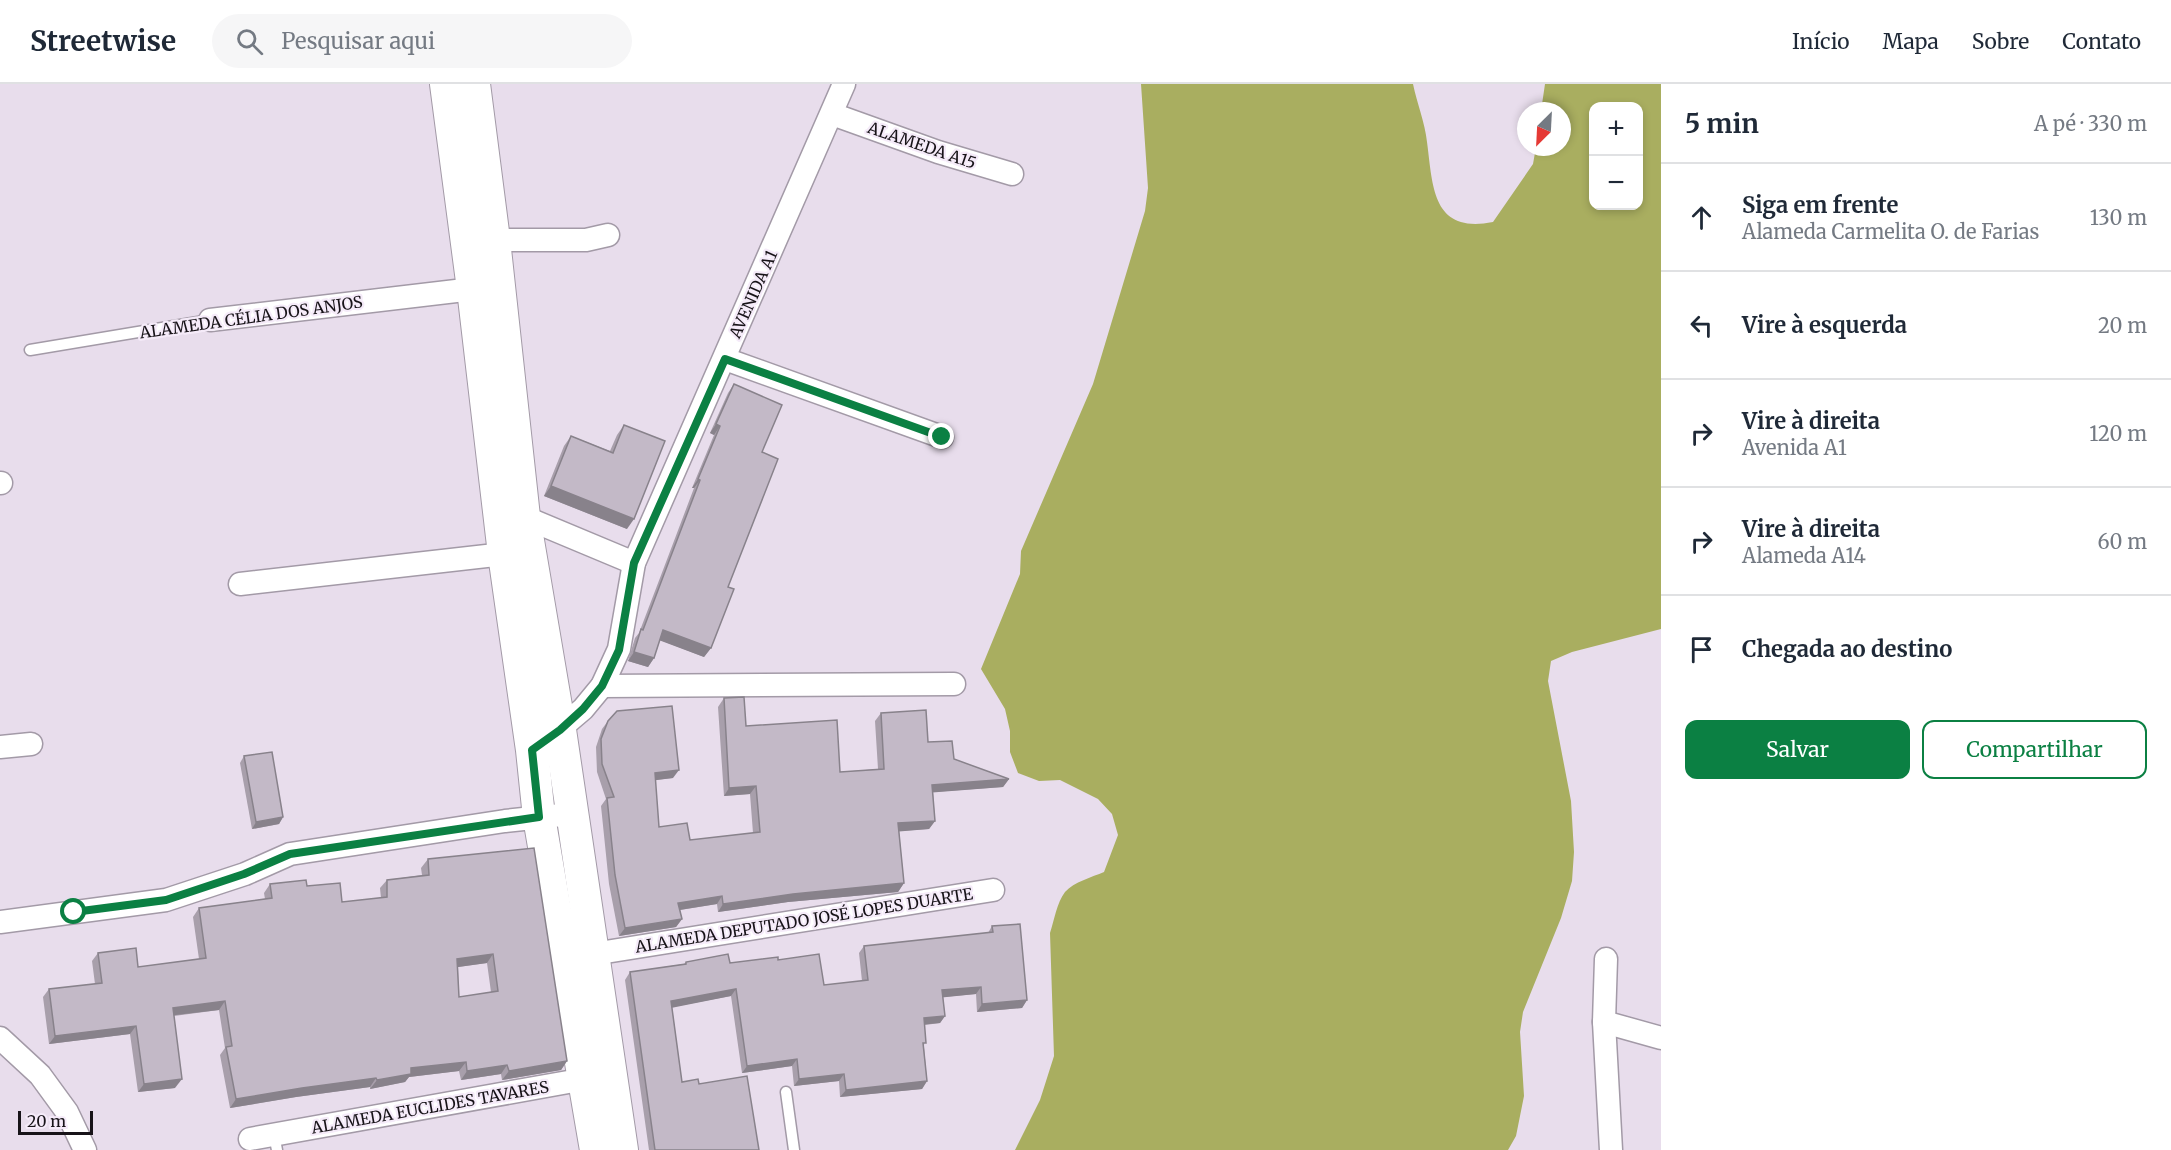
<!DOCTYPE html>
<html lang="pt">
<meta charset="utf-8">
<style>
body{margin:0;font-family:Merriweather,serif;background:#f6f6f7;color:#1f2937}
.controls{position:absolute;right:18px;top:18px;display:grid;overflow:hidden;border-radius:12px;box-shadow:0 3px 9px #0003}
.controls button{width:54px;height:54px;display:grid;place-items:center;padding:0;border:0;border-bottom:2px solid #e0e1e3;background:#fff;color:#1f2937;font:30px sans-serif}
.compass{position:absolute;left:1517px;top:18px;width:54px;height:54px;border-radius:50%;background:#fff;box-shadow:0 3px 9px #0003;rotate:204deg}
.scale{position:absolute;left:18px;bottom:15px;width:75px;box-sizing:border-box;padding-left:6px;border:3px solid #171318;border-top:0;font-size:16px;line-height:21px;white-space:nowrap;color:#171318;-webkit-text-stroke:4px #f5ebf9;paint-order:stroke}
.stop{position:absolute;width:18px;height:18px;margin:-14px;border:4px solid #0b8043;border-radius:50%;background:#fff}
.stop.end{background:#0b8043;border-color:#fff;box-shadow:0 2px 6px #0008}
.list{margin:0;padding:0;list-style:none}
h2{display:flex;justify-content:space-between;align-items:center;height:78px;margin:0;padding:0 24px;font-size:26px}
h2 small{font-size:20px;font-weight:400;color:#747a83}
.list li{display:grid;grid-template-columns:39px 1fr auto;gap:18px;align-items:center;box-sizing:border-box;height:108px;padding:0 24px;border-top:2px solid #e0e1e3}
.list b{display:block;font-size:22px;white-space:nowrap}
.list p{margin:0;font-size:20px;white-space:nowrap;color:#747a83}
.list em{font-size:20px;font-style:normal;color:#747a83}
.actions{display:flex;gap:12px;padding:18px 24px}
.actions a{flex:1;padding:14px 0;border:2px solid #0b8043;border-radius:12px;text-align:center;font-size:21px;color:#0b8043}
.actions .main{background:#0b8043;color:#fff}
.icon{flex:none;width:33px;height:33px;fill:none;stroke:currentColor;stroke-width:2;stroke-linecap:round;stroke-linejoin:round}
.map{position:relative;flex:none;width:1661px;height:1066px;overflow:hidden}
header{display:flex;align-items:center;gap:36px;box-sizing:border-box;height:84px;padding:0 30px;background:#fff;border-bottom:2px solid #e0e1e3}
header strong{font-size:28px}
nav{display:flex;gap:33px;margin-inline-start:auto;font-size:21px}
.search{width:420px;height:54px;background:#f6f6f7;display:flex;align-items:center;gap:15px;box-sizing:border-box;padding:0 21px;border-radius:33px;color:#747a83;font-size:22px}
main{display:flex}
aside{flex:1;background:#fff}
.map>svg:first-child{display:block}
.forest{fill:#a9ae60;fill-rule:evenodd}
.lines{fill:none;stroke-linecap:round;stroke-linejoin:round}
.lane-casing{stroke:#a39aa7;stroke-width:13}
.street-casing{stroke:#a39aa7;stroke-width:25}
.secondary-casing{stroke:#a39aa7;stroke-width:34}
.lane{stroke:#fff;stroke-width:10}
.street{stroke:#fff;stroke-width:22}
.secondary{stroke:#fff;stroke-width:32}
.wall{fill:#a89fab;fill-rule:evenodd}
.shaded-wall{fill:#88828b}
.building{fill:#c3b9c7;stroke:#88828b;stroke-width:1.5;fill-rule:evenodd}
.route{stroke:#0b8043;stroke-width:8}
.labels{text-anchor:middle;stroke-width:4.5;stroke-linejoin:round;paint-order:stroke}
.street-label{font-size:16px;fill:#171318;stroke:#f5ebf9}
</style>
<header>
<strong>Streetwise</strong>
<div class="search"><svg class="icon" aria-label="search" viewBox="0 0 24 24"><circle cx="10" cy="10" r="6"/><path d="M15 15l6 6"/></svg>Pesquisar aqui</div>
<nav><a>Início</a><a>Mapa</a><a>Sobre</a><a>Contato</a></nav>
</header>
<main>
<div class="map">
<svg width="1661" height="1066" viewBox="0 0 1661 1066">
<rect width="100%" height="100%" fill="#e8ddec"/>
<path class="forest" d="M1141 0H1413C1417 19 1425 39 1427 58 1433 103 1432 150 1493 138L1533 80 1536 63H1562V27H1541L1545 0H1661V545L1572 568 1551 577 1548 597 1571 717 1574 768 1572 797 1561 834 1523 928 1520 948 1524 1012 1516 1052 1508 1066H1015L1040 1016 1054 972 1050 849C1054 837 1057 818 1065 808 1074 798 1092 793 1104 788L1118 751 1112 730 1098 715 1060 696 1039 697 1018 689 1010 668V647L1005 625 981 585 1020 490 1021 467 1093 300 1145 127 1148 104ZM1594 22H1638V122H1594Z"/>
<g class="lines">
<defs>
<g id="lane">
<polyline points="30,266 210,236"/>
<polyline points="786,1008 794,1066"/>
<polyline points="274,1051 277,1066"/>
</g>
<g id="street">
<polyline points="832,30 938,68 1012,90"/>
<polyline points="494,156 586,156 608,151"/>
<polyline points="210,236 473,205"/>
<polyline points="725,275 942,353"/>
<polyline points="0,399 1,399"/>
<polyline points="524,433 634,479"/>
<polyline points="240,500 504,470"/>
<polyline points="602,602 954,600"/>
<polyline points="550,653 583,625 602,602 619,565 634,479 844,0"/>
<polyline points="0,663 31,660"/>
<polyline points="0,838 166,816 245,790 290,770 505,737 571,730"/>
<polyline points="593,870 993,806"/>
<polyline points="1606,875 1604,938 1611,1066"/>
<polyline points="1604,938 1661,954"/>
<polyline points="0,954 40,991 67,1028 85,1066"/>
<polyline points="250,1055 585,995"/>
</g>
<g id="secondary">
<polyline points="446,0 473,205 504,470 532,666 539,733 596,1066"/>
<polyline points="474,0 494,156 524,433 560,646 622,1066"/>
</g>
</defs>
<use href="#lane" class="lane-casing"/>
<use href="#street" class="street-casing"/>
<use href="#secondary" class="secondary-casing"/>
<use href="#lane" class="lane"/>
<use href="#street" class="street"/>
<use href="#secondary" class="secondary"/>
</g>
<g class="wall">
<polygon points="734,300 762,368 728,503 711,564 704,573 660,556 654,574 648,583 628,577 635,554 639,549 663,486 694,404 692,404 714,351 710,349 728,309"/>
<polygon points="624,341 627,445 544,412 564,362 571,352 610,367 617,351"/>
<polygon points="724,614 746,642 840,688 878,685 875,637 881,629 954,675 1009,695 1003,703 933,708 935,737 929,745 899,747 904,799 898,808 788,818 718,828 717,820 680,826 682,835 676,843 619,852 609,800 601,722 606,715 597,688 596,663 602,645 608,637 673,694 655,696 659,743 690,756 753,749 750,710 724,712 718,623"/>
<polygon points="244,672 283,733 279,740 252,745 240,679"/>
<path d="M428 775 567 977 561 986 502 996 501 990 461 996 459 987 409 993 405 998 370 1005V1003L296 1013 230 1024 220 971 225 964 219 926 174 932 175 1004 138 1008 130 950 49 960 43 913 49 905 95 900 92 877 98 869 138 883 199 875 193 833 199 824 265 815 264 809 270 800 307 802 342 818 381 814 380 804 387 796 422 791 421 784ZM487 879 491 908 459 913 458 883Z"/>
<polygon points="992,842 1027,916 1022,924 977,928 976,910 943,913 945,932 940,939 925,941 924,963 927,997 922,1005 840,1013 839,997 794,1002 792,982 742,989 731,912 672,923 682,998 699,1000 759,1066 649,1066 625,896 630,888 684,880 686,878 730,879 778,876 824,901 862,897 859,869 864,862 988,849"/>
</g>
<g class="shaded-wall">
<polygon points="716,340 720,342 714,351 710,349"/>
<polygon points="698,395 700,396 694,404 692,404"/>
<polygon points="551,402 634,435 627,445 544,412"/>
<polygon points="663,546 711,564 704,573 656,555"/>
<polygon points="634,568 654,574 648,583 628,577"/>
<polygon points="679,686 673,694 649,697 655,689"/>
<polygon points="1009,695 1003,703 926,709 932,701"/>
<polygon points="756,702 750,710 724,712 729,704"/>
<polygon points="283,733 279,740 252,745 256,738"/>
<polygon points="935,737 929,745 893,748 898,739"/>
<polygon points="904,799 898,808 788,818 718,828 723,820 793,810"/>
<polygon points="722,812 717,820 673,827 678,819"/>
<polygon points="682,835 676,843 619,852 625,844"/>
<polygon points="493,870 487,879 451,884 457,875"/>
<polygon points="981,903 976,910 937,914 942,906"/>
<polygon points="736,905 731,912 666,925 671,917"/>
<polygon points="1027,916 1022,924 977,928 982,920"/>
<polygon points="225,917 219,926 167,932 173,924"/>
<polygon points="945,932 940,939 919,941 924,934"/>
<polygon points="136,942 130,950 49,960 55,952"/>
<polygon points="797,975 792,982 742,989 747,982"/>
<polygon points="567,977 561,986 502,996 509,987"/>
<polygon points="466,978 459,987 409,993 405,998 370,1005 377,996 411,984"/>
<polygon points="507,981 501,990 461,996 467,987"/>
<polygon points="844,990 839,997 794,1002 799,995"/>
<polygon points="376,994 370,1003 296,1013 230,1024 236,1015 302,1004"/>
<polygon points="182,995 175,1004 138,1008 144,1000"/>
<polygon points="927,997 922,1005 840,1013 846,1006"/>
</g>
<g class="building">
<polygon points="734,300 782,321 762,368 778,375 728,503 734,505 711,564 663,546 654,574 634,568 641,545 643,546 669,477 700,396 698,395 720,342 716,340"/>
<polygon points="624,341 665,357 634,435 551,402 571,352 613,369"/>
<polygon points="744,613 746,642 837,636 840,688 884,685 881,629 926,626 928,658 952,657 954,675 1009,695 932,701 935,737 898,739 904,799 793,810 723,820 722,812 678,819 682,835 625,844 615,791 607,714 614,713 602,680 601,655 608,637 617,627 672,622 679,686 655,689 659,743 687,739 690,756 760,748 756,702 729,704 724,614"/>
<polygon points="272,668 283,733 256,738 244,672"/>
<path d="M534 764 567 977 509 987 507 981 467 987 466 978 411 984V990L377 996 376 994 302 1004 236 1015 226 963 232 962 225 917 173 924 182 995 144 1000 136 942 55 952 49 905 102 899 98 869 136 864 138 883 206 874 199 824 272 814 270 800 306 796 307 802 340 799 342 818 387 813V796L429 791 428 775ZM493 870 498 907 459 913 457 875Z"/>
<polygon points="1020,840 1027,916 982,920 981,903 942,906 945,932 924,934 926,959 923,959 927,997 846,1006 844,990 799,995 797,975 747,982 736,905 671,917 682,998 698,995 699,1000 747,992 759,1066 655,1066 630,888 686,880 686,878 728,870 730,879 778,873 778,876 819,870 824,901 868,896 864,862 993,848 992,842"/>
</g>
<g class="lines">
<polyline class="route" points="74,828 166,816 244,790 290,770 539,733 532,666 560,646 583,625 602,602 619,566 634,479 725,275 942,353"/>
</g>
<g class="labels">
<g class="street-label">
<text transform="translate(922 61) rotate(19)" y="6">ALAMEDA A15</text>
<text transform="translate(753 210) rotate(-66)" y="6">AVENIDA A1</text>
<text transform="translate(251 233) rotate(-8)" y="6">ALAMEDA CÉLIA DOS ANJOS</text>
<text transform="translate(804 836) rotate(-9)" y="6">ALAMEDA DEPUTADO JOSÉ LOPES DUARTE</text>
<text transform="translate(430 1023) rotate(-10)" y="6">ALAMEDA EUCLIDES TAVARES</text>
</g>
</g>
</svg>
<div class="controls">
<button>+</button>
<button>−</button>
</div>
<svg class="compass" viewBox="-18 -18 36 36"><path d="M0-13l5 13h-10z" fill="#e53935"/><path d="M0 13l5-13h-10z" fill="#747a83"/></svg>
<div class="scale">20 m</div>
<div class="stop" style="left:74px;top:828px"></div>
<div class="stop end" style="left:942px;top:353px"></div>
</div>
<aside>
<h2>5 min<small>A pé · 330 m</small></h2>
<ul class="list">
<li><svg class="icon" aria-label="ahead" viewBox="0 0 24 24"><path d="M12 20V5M6 11l6-6 6 6"/></svg><div><b>Siga em frente</b><p>Alameda Carmelita O. de Farias</p></div><em>130 m</em></li>
<li><svg class="icon" aria-label="left" viewBox="0 0 24 24"><path d="M17 20v-9H6M10 6l-5 5 5 5"/></svg><div><b>Vire à esquerda</b></div><em>20 m</em></li>
<li><svg class="icon" aria-label="right" viewBox="0 0 24 24"><path d="M7 20v-9h11M14 6l5 5-5 5"/></svg><div><b>Vire à direita</b><p>Avenida A1</p></div><em>120 m</em></li>
<li><svg class="icon" aria-label="right" viewBox="0 0 24 24"><path d="M7 20v-9h11M14 6l5 5-5 5"/></svg><div><b>Vire à direita</b><p>Alameda A14</p></div><em>60 m</em></li>
<li><svg class="icon" aria-label="arrive" viewBox="0 0 24 24"><path d="M6 21V4h12l-3 4 3 4H6"/></svg><div><b>Chegada ao destino</b></div></li>
</ul>
<div class="actions"><a class="main">Salvar</a><a>Compartilhar</a></div>
</aside>
</main>
